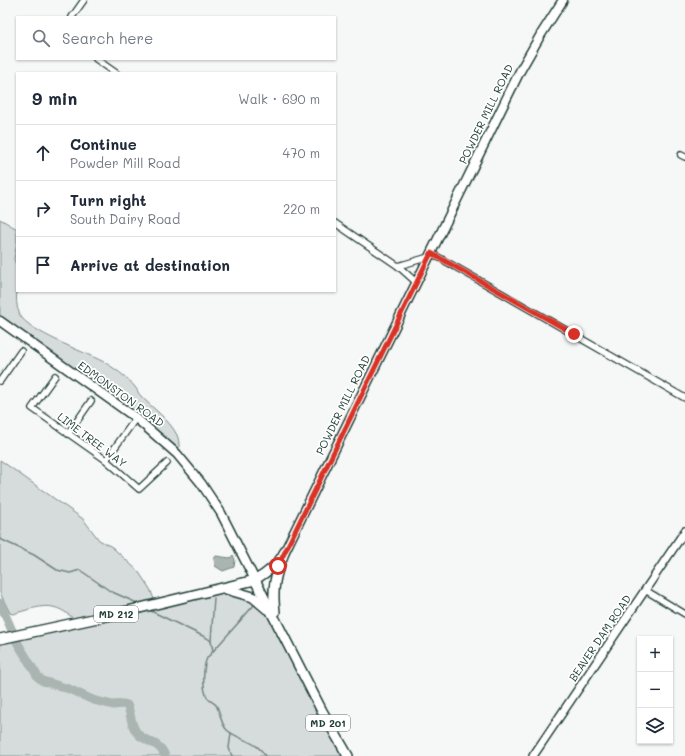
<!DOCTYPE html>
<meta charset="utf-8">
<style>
body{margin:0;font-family:Mali,sans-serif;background:#f6f6f7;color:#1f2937}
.controls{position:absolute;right:12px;bottom:12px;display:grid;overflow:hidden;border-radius:0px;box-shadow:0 1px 3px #0004}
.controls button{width:36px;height:36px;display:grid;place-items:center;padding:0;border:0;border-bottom:1px solid #e0e1e3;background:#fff;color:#1f2937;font:20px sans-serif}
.stop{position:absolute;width:12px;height:12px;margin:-9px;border:3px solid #d93025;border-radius:50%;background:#fff}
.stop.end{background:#d93025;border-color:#fff;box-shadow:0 1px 4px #0008}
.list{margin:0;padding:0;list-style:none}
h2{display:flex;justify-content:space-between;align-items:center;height:52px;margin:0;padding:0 16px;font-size:17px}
h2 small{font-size:13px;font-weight:400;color:#747a83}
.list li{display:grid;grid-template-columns:26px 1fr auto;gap:12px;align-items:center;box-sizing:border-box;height:56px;padding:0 16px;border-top:1px solid #e0e1e3}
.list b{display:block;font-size:15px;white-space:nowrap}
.list p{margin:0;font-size:13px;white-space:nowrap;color:#747a83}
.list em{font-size:13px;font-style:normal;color:#747a83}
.icon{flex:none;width:22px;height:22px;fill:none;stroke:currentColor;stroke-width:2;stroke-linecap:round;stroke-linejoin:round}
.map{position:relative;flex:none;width:685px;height:756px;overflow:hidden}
.search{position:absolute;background:#fff;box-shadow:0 1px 3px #0004;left:16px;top:16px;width:320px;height:44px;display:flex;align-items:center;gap:10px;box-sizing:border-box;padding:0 14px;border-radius:0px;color:#747a83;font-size:15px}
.panel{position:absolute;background:#fff;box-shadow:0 1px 3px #0004;left:16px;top:72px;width:320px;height:220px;border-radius:0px}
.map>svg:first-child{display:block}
.green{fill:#d6dcdb;stroke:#7a8c88}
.water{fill:#aab5b1;stroke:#72857f}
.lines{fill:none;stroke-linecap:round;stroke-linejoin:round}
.stream{stroke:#72857f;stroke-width:1.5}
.river{stroke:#aab5b1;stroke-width:9}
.minor-casing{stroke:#1f3d34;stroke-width:8}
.tertiary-casing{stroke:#1f3d34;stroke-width:10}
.secondary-casing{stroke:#1f3d34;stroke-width:11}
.primary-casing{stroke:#1f3d34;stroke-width:12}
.minor{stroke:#fff;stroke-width:5.5}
.tertiary{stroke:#fff;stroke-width:7}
.secondary{stroke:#fff;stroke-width:8}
.primary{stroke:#fff;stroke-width:9}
.route{stroke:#d93025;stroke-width:5}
.labels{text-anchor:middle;stroke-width:3.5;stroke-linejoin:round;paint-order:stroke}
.shield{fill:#fff;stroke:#627771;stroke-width:1}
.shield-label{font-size:10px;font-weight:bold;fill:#1f3d34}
.street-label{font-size:11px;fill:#1f3d34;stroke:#fff}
</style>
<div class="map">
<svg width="685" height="756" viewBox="0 0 685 756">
<rect width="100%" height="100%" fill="#f6f7f7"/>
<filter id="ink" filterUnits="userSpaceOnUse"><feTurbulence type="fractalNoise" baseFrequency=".025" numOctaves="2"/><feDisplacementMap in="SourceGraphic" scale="8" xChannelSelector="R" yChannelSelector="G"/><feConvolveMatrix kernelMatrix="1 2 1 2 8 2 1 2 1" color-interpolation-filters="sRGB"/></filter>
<g filter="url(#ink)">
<g class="green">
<path d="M0 219 17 229V243L14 259C23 276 11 298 20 315 28 331 84 352 102 361 113 367 127 377 135 387 137 389 138 393 140 395 153 409 168 418 177 435 180 442 179 449 178 456L159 437 0 321Z"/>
<path d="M0 460 83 519 99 540 112 547 138 571 150 589 156 604 222 588 246 593 275 617 348 756H0V639L77 622C54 599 41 606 13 614L10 613 0 593Z"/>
</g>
<polygon class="water" points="233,555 235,560 234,567 223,571 215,566 214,559 216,556 230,558"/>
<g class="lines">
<g class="stream">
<polyline points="0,539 34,555 57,570 70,573 80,570 110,591 137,603"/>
<path d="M255 604 207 658C203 667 202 687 207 697 209 701 213 702 216 705 221 713 220 723 227 730 238 740 258 741 265 756"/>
<polyline points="151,611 207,638 211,641 213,651"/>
<polyline points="211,641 214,598"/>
<polyline points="231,733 229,748 232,756"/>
</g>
<path class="river" d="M0 603 17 642 38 677 43 681 69 689 93 700 113 705 124 704 127 705C132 715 130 727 139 735 147 742 161 743 165 756"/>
<defs>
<g id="minor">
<polyline points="72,17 84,0"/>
<polyline points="96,59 116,73"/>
<polyline points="681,155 685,157"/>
<polyline points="335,223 398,266 417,283"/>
<polyline points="431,253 685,398"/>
<polyline points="398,266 429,257"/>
<polyline points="55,376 32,408 106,460 139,489 167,463"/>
<polyline points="0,381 21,351"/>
<polyline points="68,434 91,401"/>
<polyline points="106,460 136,418"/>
<polyline points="645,590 685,614"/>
</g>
<polyline id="tertiary" points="533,756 685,531"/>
<path id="secondary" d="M0 321 136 418 177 454 201 483 221 513 255 580C267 573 277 565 284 553L520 71 540 36 563 0"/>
<g id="primary">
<polyline points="226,589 253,597 267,609"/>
<path d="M275 612C272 588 275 575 284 553"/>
<polyline points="0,639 107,616 255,580 322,711 348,756"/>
</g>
</defs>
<use href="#minor" class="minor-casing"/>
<use href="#tertiary" class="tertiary-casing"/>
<use href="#secondary" class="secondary-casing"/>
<use href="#primary" class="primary-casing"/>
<use href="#minor" class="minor"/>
<use href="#tertiary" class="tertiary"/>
<use href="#secondary" class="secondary"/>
<use href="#primary" class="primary"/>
</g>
</g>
<g class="lines" filter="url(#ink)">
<polyline class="route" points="278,566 431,253 574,334"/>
</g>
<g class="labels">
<g class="shield">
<rect x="94" y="606" width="44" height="16" rx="3"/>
<rect x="306" y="715" width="44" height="16" rx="3"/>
</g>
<g class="shield-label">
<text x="116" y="618">MD 212</text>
<text x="328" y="727">MD 201</text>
</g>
<g class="street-label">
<text transform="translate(486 114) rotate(-64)" y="4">POWDER MILL ROAD</text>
<text transform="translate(121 394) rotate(36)" y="4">EDMONSTON ROAD</text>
<text transform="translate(343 405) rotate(-64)" y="4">POWDER MILL ROAD</text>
<text transform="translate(92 440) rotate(37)" y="4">LIME TREE WAY</text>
<text transform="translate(600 638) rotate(-56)" y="4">BEAVER DAM ROAD</text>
</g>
</g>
</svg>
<div class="controls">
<button>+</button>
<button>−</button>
<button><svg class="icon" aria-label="layers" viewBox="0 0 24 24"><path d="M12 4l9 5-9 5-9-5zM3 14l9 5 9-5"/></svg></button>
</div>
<div class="stop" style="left:278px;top:566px"></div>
<div class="stop end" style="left:574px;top:334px"></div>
<div class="search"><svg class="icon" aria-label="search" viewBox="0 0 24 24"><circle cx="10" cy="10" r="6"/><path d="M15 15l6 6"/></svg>Search here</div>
<section class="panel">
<h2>9 min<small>Walk · 690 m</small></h2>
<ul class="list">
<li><svg class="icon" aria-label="ahead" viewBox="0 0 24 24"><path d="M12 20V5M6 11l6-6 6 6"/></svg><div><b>Continue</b><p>Powder Mill Road</p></div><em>470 m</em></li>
<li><svg class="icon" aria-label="right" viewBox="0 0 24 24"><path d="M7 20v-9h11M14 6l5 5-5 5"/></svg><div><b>Turn right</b><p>South Dairy Road</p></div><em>220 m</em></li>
<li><svg class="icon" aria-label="arrive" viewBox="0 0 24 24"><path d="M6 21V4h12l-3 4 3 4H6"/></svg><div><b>Arrive at destination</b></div></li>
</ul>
</section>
</div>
